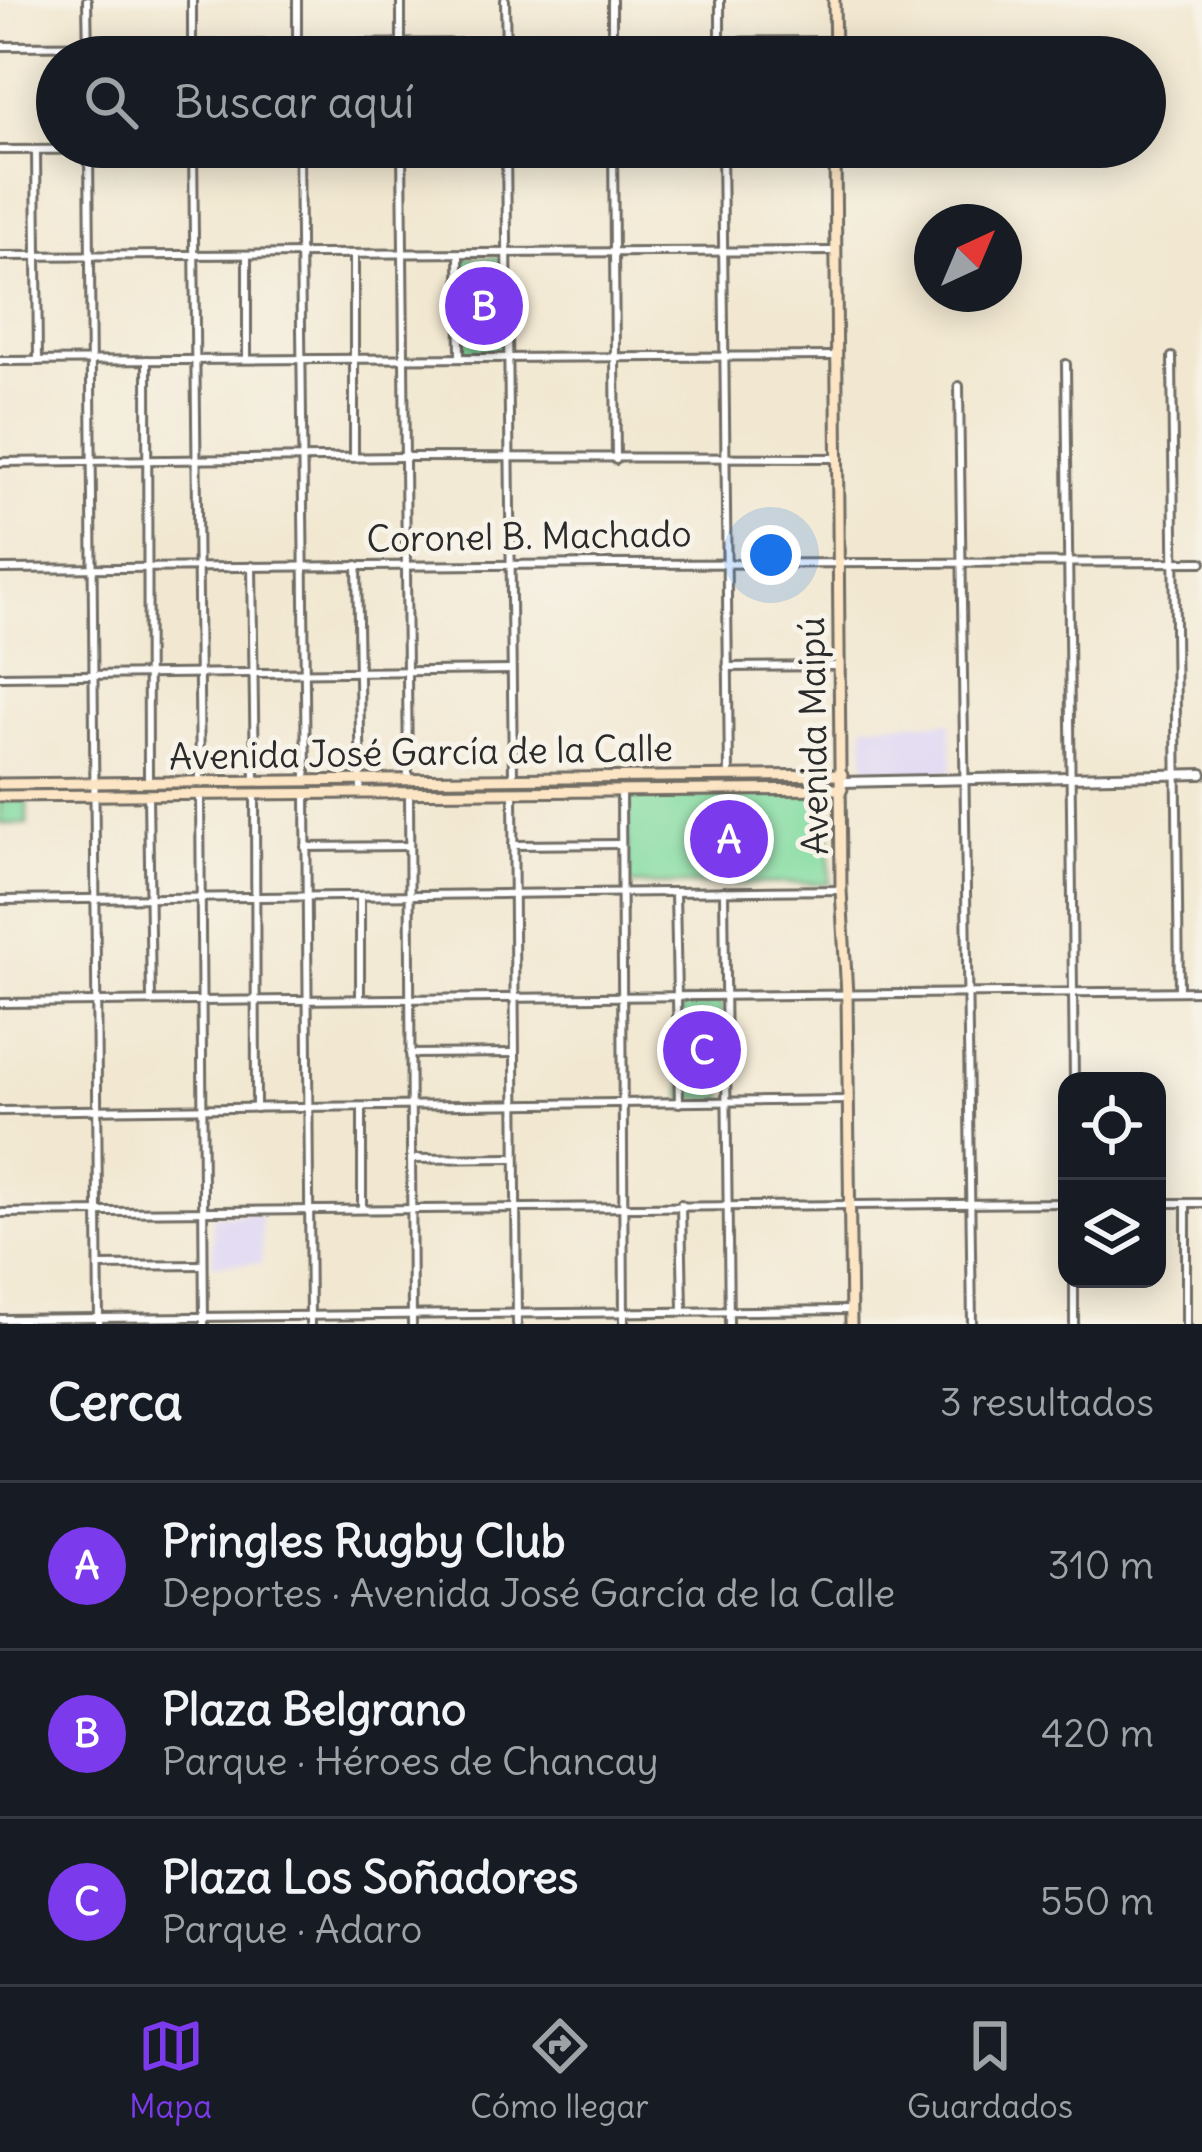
<!DOCTYPE html>
<html lang="es">
<meta charset="utf-8">
<style>
body{margin:0;font-family:Delius,sans-serif;background:#20242c;color:#f1f3f6}
.controls{position:absolute;right:36px;bottom:36px;display:grid;overflow:hidden;border-radius:24px;box-shadow:0 6px 30px #0003}
.controls button{width:108px;height:108px;display:grid;place-items:center;padding:0;border:0;border-bottom:3px solid #363941;background:#171b24;color:#f1f3f6;font:60px sans-serif}
.compass{position:absolute;left:914px;top:204px;width:108px;height:108px;border-radius:50%;background:#171b24;box-shadow:0 6px 30px #0003;rotate:44deg}
.you{position:absolute;left:771px;top:555px;width:42px;height:42px;margin:-30px;border:9px solid #fff;border-radius:50%;background:#1a73e8;box-shadow:0 0 0 18px #1a73e833}
.badge{display:grid;place-items:center;width:78px;height:78px;border-radius:50%;background:#7c3aed;color:#fff;font-size:39px;font-weight:700}
.pin{position:absolute;translate:-50% -50%;border:6px solid #fff;box-shadow:0 3px 12px #0006}
.list{margin:0;padding:0;list-style:none}
h2{display:flex;justify-content:space-between;align-items:center;height:156px;margin:0;padding:0 48px;font-size:51px}
h2 small{font-size:39px;font-weight:400;color:#9ea1a6}
.list li{display:grid;grid-template-columns:78px 1fr auto;gap:36px;align-items:center;box-sizing:border-box;height:168px;padding:0 48px;border-top:3px solid #363941}
.list b{display:block;font-size:45px;white-space:nowrap}
.list p{margin:0;font-size:39px;white-space:nowrap;color:#9ea1a6}
.list em{font-size:39px;font-style:normal;color:#9ea1a6}
.icon{flex:none;width:66px;height:66px;fill:none;stroke:currentColor;stroke-width:2;stroke-linecap:round;stroke-linejoin:round}
.map{position:relative;flex:none;width:1202px;height:1324px;overflow:hidden}
.search{position:absolute;background:#171b24;box-shadow:0 6px 30px #0003;left:36px;right:36px;top:36px;height:132px;display:flex;align-items:center;gap:30px;box-sizing:border-box;padding:0 42px;border-radius:66px;color:#9ea1a6;font-size:45px}
.sheet{height:660px;background:#171b24}
nav{display:flex;justify-content:space-around;align-items:center;box-sizing:border-box;height:168px;border-top:3px solid #363941;background:#171b24;font-size:33px;color:#9ea1a6}
nav a{display:grid;justify-items:center;gap:6px}
nav .on{color:#7c3aed}
.map>svg:first-child{display:block}
.built{fill:#ddd5f6}
.green{fill:#83dca1;stroke:#578466;stroke-width:3}
.park{fill:url(#park-tufts);stroke:#578466;stroke-width:3}
.lines{fill:none;stroke-linecap:round;stroke-linejoin:round}
.minor-casing{stroke:#716d65;stroke-width:12}
.tertiary-casing{stroke:#716d65;stroke-width:14}
.secondary-casing{stroke:#716d65;stroke-width:15}
.minor{stroke:#fff;stroke-width:6}
.tertiary{stroke:#fff;stroke-width:8}
.secondary{stroke:#fce5c4;stroke-width:9}
.labels{text-anchor:middle;stroke-width:10;stroke-linejoin:round;paint-order:stroke}
.street-label{font-size:36px;fill:#2b2b2b;stroke:#f7f3e8}
</style>
<div class="map">
<svg width="1202" height="1324" viewBox="0 0 1202 1324">
<defs>
<pattern id="park-tufts" width="24" height="20" patternUnits="userSpaceOnUse" patternTransform="scale(3)"><rect width="24" height="20" fill="#83dca1"/><path d="M3 7l-1-3M5 7V3M7 7l1-3M15 17l-1-3M17 17v-4M19 17l1-3" fill="none" stroke="#71bd8b"/></pattern>
</defs>
<rect width="100%" height="100%" fill="#f7f3e8"/>
<filter id="ink" filterUnits="userSpaceOnUse"><feTurbulence type="fractalNoise" baseFrequency=".00833" numOctaves="2"/><feDisplacementMap in="SourceGraphic" scale="24" xChannelSelector="R" yChannelSelector="G"/><feConvolveMatrix kernelMatrix="1 2 1 2 8 2 1 2 1" color-interpolation-filters="sRGB"/></filter>
<filter id="wash" filterUnits="userSpaceOnUse"><feTurbulence type="fractalNoise" baseFrequency=".004" numOctaves="4" result="noise"/><feDisplacementMap in="SourceGraphic" scale="48" xChannelSelector="R" yChannelSelector="G"/><feGaussianBlur stdDeviation="2.7" result="paint"/><feColorMatrix in="noise" values="0 0 0 0 0 0 0 0 0 0 0 0 0 0 0 0 0 1.4 0 .05"/><feComposite in="paint" operator="in"/></filter>
<g filter="url(#wash)">
<rect width="100%" height="100%" fill="#f2e8d1"/>
<g class="built">
<polygon points="951,722 952,772 865,773 864,724"/>
<polygon points="261,1214 262,1263 212,1265 213,1215"/>
</g>
<g class="green">
<polygon points="835,779 835,785 522,787 522,781"/>
<polygon points="829,794 830,883 628,885 627,796"/>
</g>
<g class="park">
<polygon points="463,258 503,258 504,353 464,354"/>
<rect x="0" y="800" width="27" height="24"/>
<polygon points="681,1002 722,1002 724,1099 683,1099"/>
</g>
</g>
<g filter="url(#ink)">
<g class="lines">
<defs>
<g id="minor">
<polyline points="87,0 88,57"/>
<polyline points="192,0 192,57"/>
<polyline points="297,0 297,57"/>
<polyline points="401,0 401,57"/>
<polyline points="505,0 506,57"/>
<polyline points="612,0 612,57"/>
<polyline points="720,0 720,57"/>
<polyline points="140,44 141,57"/>
<polyline points="0,46 835,41"/>
<polyline points="89,147 99,1324"/>
<polyline points="193,147 200,780"/>
<polyline points="299,147 306,780"/>
<polyline points="402,147 408,779"/>
<polyline points="506,147 513,779"/>
<polyline points="613,147 616,460"/>
<polyline points="722,147 729,776"/>
<polyline points="0,150 710,147"/>
<polyline points="36,151 38,361"/>
<polyline points="354,254 354,458"/>
<polyline points="459,254 460,358"/>
<polyline points="0,256 836,251"/>
<polyline points="1172,357 1179,991"/>
<polyline points="247,359 247,255"/>
<polyline points="147,360 148,782"/>
<polyline points="0,361 836,356"/>
<polyline points="1066,364 1074,1081"/>
<polyline points="959,386 972,1324"/>
<polyline points="0,462 404,457 836,458"/>
<polyline points="357,565 361,792"/>
<polyline points="252,566 255,781"/>
<path d="M0 569C401 565 801 562 1202 562"/>
<polyline points="727,667 838,666"/>
<polyline points="0,676 511,670"/>
<polyline points="621,790 624,1324"/>
<polyline points="409,793 412,1324"/>
<polyline points="513,793 517,1324"/>
<polyline points="200,794 204,1324"/>
<polyline points="255,794 256,1108"/>
<polyline points="306,794 310,1324"/>
<polyline points="148,795 151,1001"/>
<polyline points="513,845 620,844"/>
<polyline points="305,847 408,846"/>
<polyline points="724,891 729,1324"/>
<polyline points="675,892 679,1103"/>
<polyline points="360,896 360,999"/>
<polyline points="0,900 841,890"/>
<polyline points="0,1003 1202,991"/>
<polyline points="410,1054 514,1053"/>
<polyline points="362,1107 362,1208"/>
<polyline points="0,1111 847,1100"/>
<polyline points="411,1159 515,1158"/>
<polyline points="1157,1203 1202,1203"/>
<polyline points="1186,1203 1186,1324"/>
<polyline points="681,1204 683,1310"/>
<polyline points="0,1213 1067,1203"/>
<polyline points="99,1266 203,1265"/>
<polyline points="1074,1279 1074,1324"/>
<polyline points="0,1319 850,1310"/>
</g>
<polyline id="tertiary" points="842,782 1202,774"/>
<g id="secondary">
<polyline points="834,0 835,57"/>
<polyline points="835,147 841,890 847,995 851,1324"/>
<polyline points="0,784 842,775"/>
<polyline points="0,796 842,789"/>
</g>
</defs>
<use href="#minor" class="minor-casing"/>
<use href="#tertiary" class="tertiary-casing"/>
<use href="#secondary" class="secondary-casing"/>
<use href="#minor" class="minor"/>
<use href="#tertiary" class="tertiary"/>
<use href="#secondary" class="secondary"/>
</g>
</g>
<g class="labels">
<g class="street-label">
<text transform="translate(529 536) rotate(-1)" y="13">Coronel B. Machado</text>
<text transform="translate(813 736) rotate(-91)" y="13">Avenida Maipú</text>
<text transform="translate(421 752) rotate(-1)" y="13">Avenida José García de la Calle</text>
</g>
</g>
</svg>
<div class="controls">
<button><svg class="icon" aria-label="locate" viewBox="0 0 24 24"><circle cx="12" cy="12" r="6"/><path d="M12 2v4M12 18v4M2 12h4M18 12h4"/></svg></button>
<button><svg class="icon" aria-label="layers" viewBox="0 0 24 24"><path d="M12 4l9 5-9 5-9-5zM3 14l9 5 9-5"/></svg></button>
</div>
<svg class="compass" viewBox="-18 -18 36 36"><path d="M0-13l5 13h-10z" fill="#e53935"/><path d="M0 13l5-13h-10z" fill="#9ea1a6"/></svg>
<div class="you"></div>
<div class="pin badge" style="left:729px;top:839px">A</div>
<div class="pin badge" style="left:484px;top:306px">B</div>
<div class="pin badge" style="left:702px;top:1050px">C</div>
<div class="search"><svg class="icon" aria-label="search" viewBox="0 0 24 24"><circle cx="10" cy="10" r="6"/><path d="M15 15l6 6"/></svg>Buscar aquí</div>
</div>
<section class="sheet">
<h2>Cerca<small>3 resultados</small></h2>
<ul class="list">
<li><span class="badge">A</span><div><b>Pringles Rugby Club</b><p>Deportes · Avenida José García de la Calle</p></div><em>310 m</em></li>
<li><span class="badge">B</span><div><b>Plaza Belgrano</b><p>Parque · Héroes de Chancay</p></div><em>420 m</em></li>
<li><span class="badge">C</span><div><b>Plaza Los Soñadores</b><p>Parque · Adaro</p></div><em>550 m</em></li>
</ul>
</section>
<nav>
<a class="on"><svg class="icon" aria-label="map" viewBox="0 0 24 24"><path d="M3 6l6-2 6 2 6-2v14l-6 2-6-2-6 2zM9 4v14M15 6v14"/></svg>Mapa</a>
<a><svg class="icon" aria-label="directions" viewBox="0 0 24 24"><path d="M12 3l9 9-9 9-9-9zM9 14v-3h6M13 9l2 2-2 2"/></svg>Cómo llegar</a>
<a><svg class="icon" aria-label="saved" viewBox="0 0 24 24"><path d="M7 4h10v16l-5-4-5 4z"/></svg>Guardados</a>
</nav>
